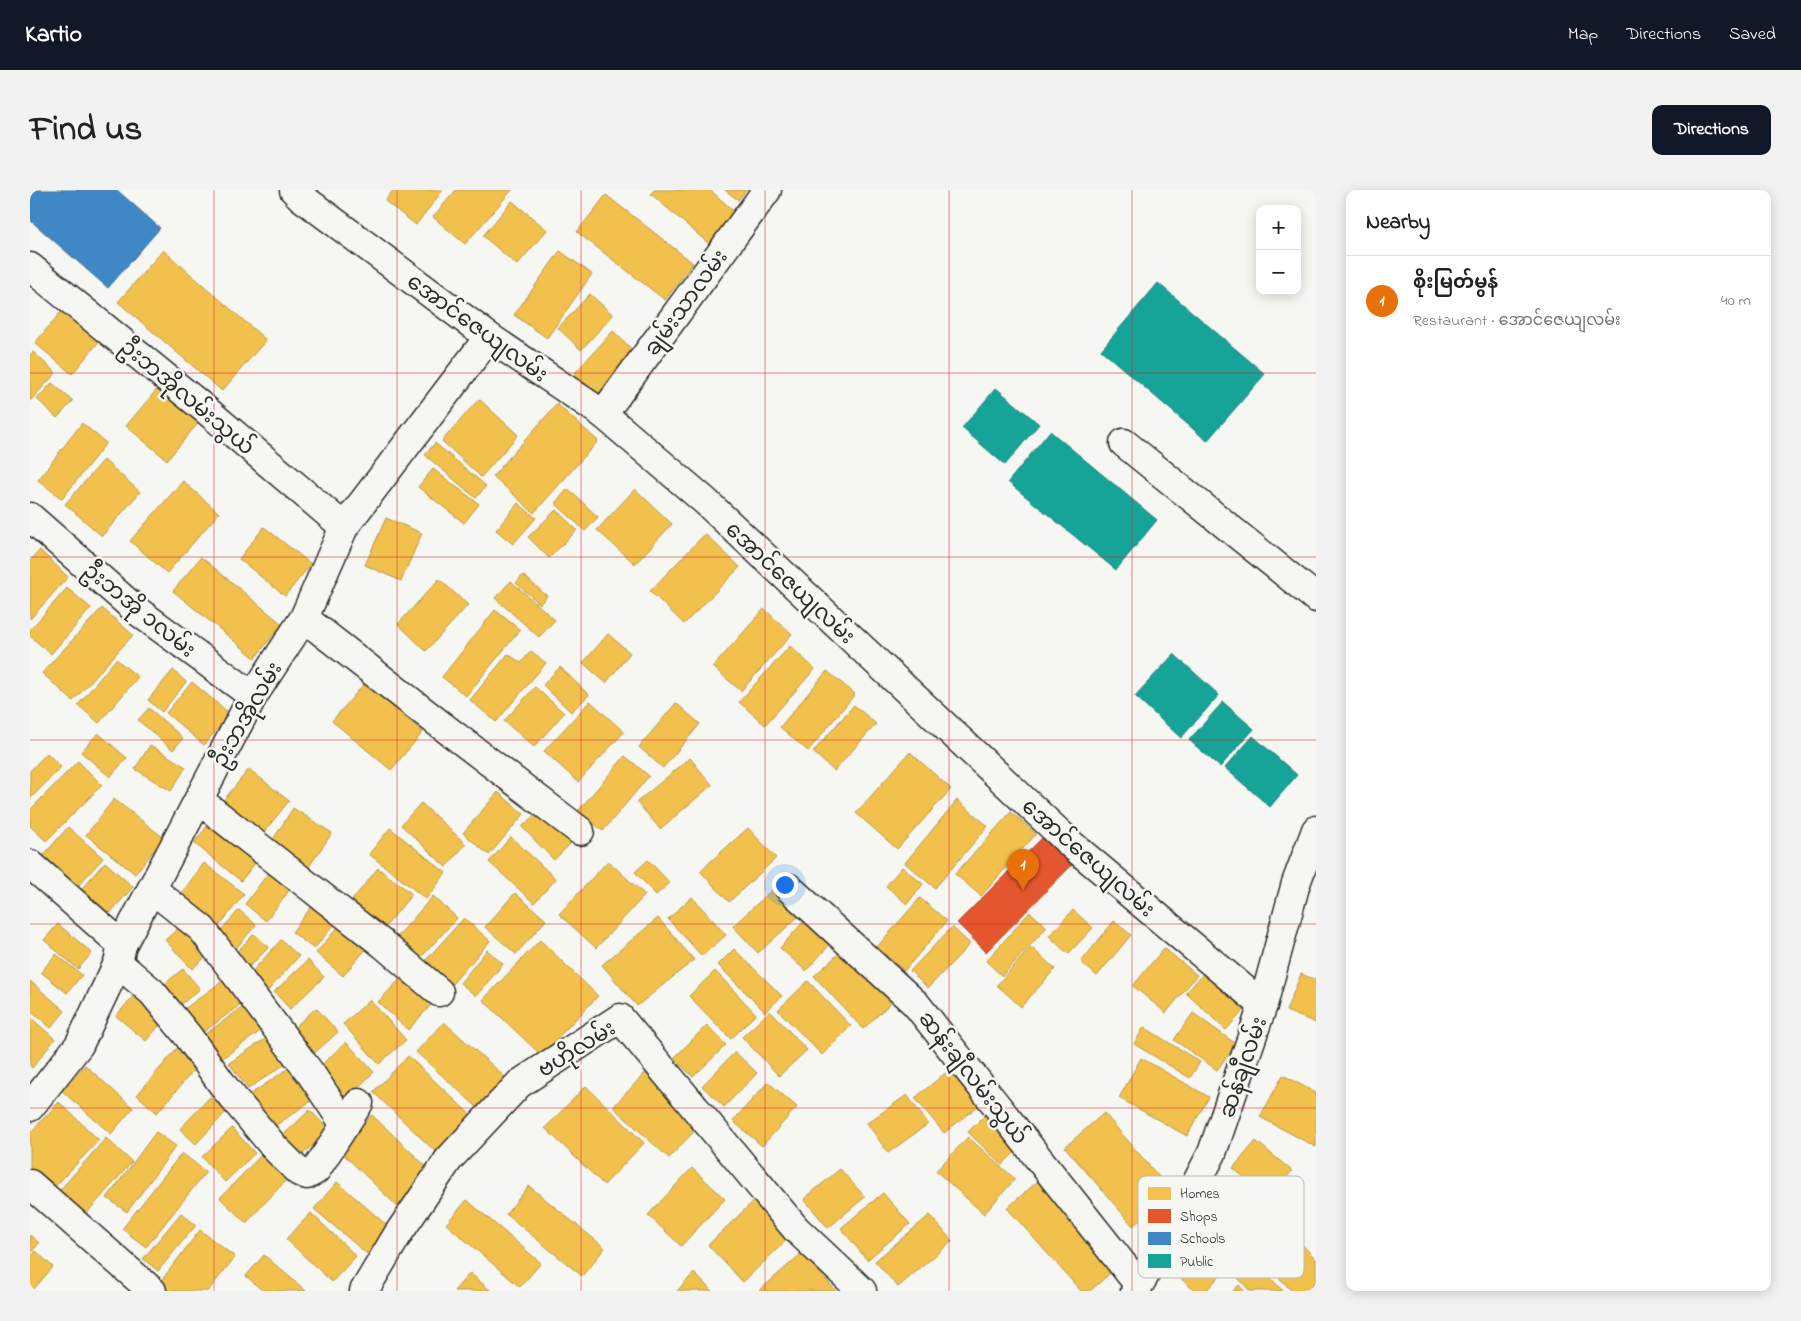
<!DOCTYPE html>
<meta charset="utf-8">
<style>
body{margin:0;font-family:"Indie Flower","Noto Sans Myanmar",sans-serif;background:#f2f2f2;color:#222}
.controls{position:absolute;right:15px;top:15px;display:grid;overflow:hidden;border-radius:10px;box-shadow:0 2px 12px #0003}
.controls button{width:45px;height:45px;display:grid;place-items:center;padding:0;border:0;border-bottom:1px solid #e0e0e0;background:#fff;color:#222;font:25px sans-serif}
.you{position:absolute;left:754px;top:694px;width:18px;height:18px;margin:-12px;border:4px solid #fff;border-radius:50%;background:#1a73e8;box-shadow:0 0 0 8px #1a73e833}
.badge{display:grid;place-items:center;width:32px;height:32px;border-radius:50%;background:#111827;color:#fff;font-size:16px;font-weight:700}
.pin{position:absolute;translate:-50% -41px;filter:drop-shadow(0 1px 2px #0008)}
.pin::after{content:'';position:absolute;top:26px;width:18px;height:15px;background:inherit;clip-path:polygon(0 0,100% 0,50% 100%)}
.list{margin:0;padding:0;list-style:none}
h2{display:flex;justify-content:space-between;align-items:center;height:65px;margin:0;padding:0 20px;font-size:21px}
h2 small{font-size:16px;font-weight:400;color:#767676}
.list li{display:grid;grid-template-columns:32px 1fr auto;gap:15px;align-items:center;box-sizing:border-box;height:90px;padding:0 20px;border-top:1px solid #e0e0e0}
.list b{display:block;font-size:19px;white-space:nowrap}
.list p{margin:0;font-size:16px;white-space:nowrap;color:#767676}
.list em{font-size:16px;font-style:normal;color:#767676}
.map{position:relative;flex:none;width:1286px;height:1101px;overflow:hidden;border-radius:10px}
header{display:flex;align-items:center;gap:30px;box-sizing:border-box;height:70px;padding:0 25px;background:#111827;color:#fff}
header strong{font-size:24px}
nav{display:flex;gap:28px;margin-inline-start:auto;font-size:18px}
.intro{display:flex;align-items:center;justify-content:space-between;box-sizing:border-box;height:120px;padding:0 30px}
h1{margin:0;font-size:35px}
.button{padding:12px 22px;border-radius:10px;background:#111827;color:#fff;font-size:18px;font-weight:700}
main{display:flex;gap:30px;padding:0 30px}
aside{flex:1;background:#fff;border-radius:10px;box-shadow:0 2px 12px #0003}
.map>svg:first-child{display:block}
.homes{fill:#f2c14e;stroke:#b69444}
.shops{fill:#e4572e;stroke:#ac4a2d}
.schools{fill:#3f88c5;stroke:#396c97}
.public{fill:#17a398;stroke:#1d7f77}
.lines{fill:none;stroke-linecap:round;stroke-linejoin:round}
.minor-casing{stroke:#2b2b2b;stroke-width:31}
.minor{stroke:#f6f6f2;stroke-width:28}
.grid{fill:none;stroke:#d62828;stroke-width:1;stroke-opacity:0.55}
.labels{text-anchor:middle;stroke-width:5;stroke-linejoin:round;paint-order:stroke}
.street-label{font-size:22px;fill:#2b2b2b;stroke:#f6f6f2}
.key{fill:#f6f6f2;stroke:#b9b9b6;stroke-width:1}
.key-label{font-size:14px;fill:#2b2b2b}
</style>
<header>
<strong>Kartio</strong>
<nav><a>Map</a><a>Directions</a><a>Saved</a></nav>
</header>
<div class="intro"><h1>Find us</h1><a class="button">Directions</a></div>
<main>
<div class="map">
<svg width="1286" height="1101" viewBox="0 0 1286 1101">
<rect width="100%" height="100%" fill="#f6f6f2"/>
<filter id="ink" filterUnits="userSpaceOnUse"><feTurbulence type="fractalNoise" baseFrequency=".02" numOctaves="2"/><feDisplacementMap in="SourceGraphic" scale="10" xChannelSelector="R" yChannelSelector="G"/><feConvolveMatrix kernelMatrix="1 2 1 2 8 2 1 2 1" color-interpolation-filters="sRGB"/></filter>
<g filter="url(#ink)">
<g class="homes">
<polygon points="363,0 413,0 386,35 355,11"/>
<polygon points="426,0 482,0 435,54 403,27"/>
<polygon points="624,0 680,0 706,23 679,54 621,4"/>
<polygon points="695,0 716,0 708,10"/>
<polygon points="576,5 663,73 635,110 547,42"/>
<polygon points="482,11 517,40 487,75 453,46"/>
<polygon points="133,60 236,150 192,201 88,112"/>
<polygon points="530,61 562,84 517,148 484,125"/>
<polygon points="560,104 583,125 551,160 528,138"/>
<polygon points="35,117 72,148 42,184 5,153"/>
<polygon points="583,141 610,167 572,209 544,184"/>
<polygon points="3,162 26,183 0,211 0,165"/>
<polygon points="22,193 43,211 27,228 7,209"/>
<polygon points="128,198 169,232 137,270 96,236"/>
<polygon points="449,209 488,245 451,287 412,251"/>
<polygon points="527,214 568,251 504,323 463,286"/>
<polygon points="52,233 76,253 32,309 8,290"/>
<polygon points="405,253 456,296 446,308 395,265"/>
<polygon points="74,270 110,302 72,346 35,314"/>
<polygon points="403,279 449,314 434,333 388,297"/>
<polygon points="153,291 189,323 137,383 100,351"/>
<polygon points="538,299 568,327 555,341 525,313"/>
<polygon points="605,299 642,334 605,374 567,340"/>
<polygon points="488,313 506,328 483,354 466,340"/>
<polygon points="526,320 547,340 519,368 498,347"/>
<polygon points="356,328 392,343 371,391 335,375"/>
<polygon points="234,337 281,374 255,406 209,369"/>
<polygon points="675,344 710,377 654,434 620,401"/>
<polygon points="10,360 38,387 0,429 0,371"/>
<polygon points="171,367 252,434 225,468 143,401"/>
<polygon points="493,385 517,406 510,414 486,393"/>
<polygon points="409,389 438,415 396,461 368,434"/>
<polygon points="481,391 525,430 509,447 465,408"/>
<polygon points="37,398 61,418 21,464 0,446 0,440"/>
<polygon points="72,418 103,445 43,511 12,483"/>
<polygon points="734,419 762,444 711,501 683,477"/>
<polygon points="465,420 490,440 436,506 412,487"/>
<polygon points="578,444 600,463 576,493 553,473"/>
<polygon points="760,456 785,479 735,535 709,512"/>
<polygon points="501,461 516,473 466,532 440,510 478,464 491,473"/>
<polygon points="86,469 108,487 69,533 48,515"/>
<polygon points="530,477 559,505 541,522 513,495"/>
<polygon points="143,480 156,492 132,522 118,510"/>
<polygon points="797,481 825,504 778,561 750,537"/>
<polygon points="162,492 200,524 174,555 136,523"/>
<polygon points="335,493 393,542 361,580 302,531"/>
<polygon points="505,497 534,523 504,557 474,531"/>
<polygon points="560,511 594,542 548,592 514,561"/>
<polygon points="646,513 670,534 633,578 609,557"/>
<polygon points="824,515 846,534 804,581 783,562"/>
<polygon points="119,518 153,548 143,560 108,530"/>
<polygon points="68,543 97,568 80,587 51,562"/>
<polygon points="120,555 156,577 141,601 105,579"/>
<polygon points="880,562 921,599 867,659 826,623"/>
<polygon points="17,563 31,577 0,609 0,581"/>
<polygon points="595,566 619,586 573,641 548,621"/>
<polygon points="660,568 682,595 630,639 607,612"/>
<polygon points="48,571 72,595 16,651 0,636 0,620"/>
<polygon points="219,579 259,611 229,648 189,616"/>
<polygon points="468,602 494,624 459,665 433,643"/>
<polygon points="84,609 134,648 105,684 56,645"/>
<polygon points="927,610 958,636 905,698 875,673"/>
<polygon points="391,613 436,654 416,677 371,635"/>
<polygon points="263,618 302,643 276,681 239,656"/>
<polygon points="510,619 542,652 524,670 492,637"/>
<polygon points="981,622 1006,644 951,706 925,684"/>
<polygon points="182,630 229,668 211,691 164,653"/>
<polygon points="38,637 73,668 47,697 13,666"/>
<polygon points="360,638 416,683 396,709 339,664"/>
<polygon points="718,638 746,668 699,712 670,681"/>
<polygon points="481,647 526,689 504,713 459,672"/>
<polygon points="618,670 640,693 626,705 605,682"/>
<polygon points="578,671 615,705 566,758 529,724"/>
<polygon points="75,672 103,697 74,730 46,705"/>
<polygon points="174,673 214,704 186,740 147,709"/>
<polygon points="243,677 264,694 236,731 215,714"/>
<polygon points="872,677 893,694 877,714 856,696"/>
<polygon points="348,678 382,704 352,741 319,714"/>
<polygon points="743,699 768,727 728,763 703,736"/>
<polygon points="485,703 516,730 486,764 455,737"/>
<polygon points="403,706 427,728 385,774 362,753"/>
<polygon points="662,707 696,745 672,766 638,729"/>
<polygon points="890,708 917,731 874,781 847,757"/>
<polygon points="285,712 308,730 284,759 262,742"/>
<polygon points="209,720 226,735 202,763 185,747"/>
<polygon points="1043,720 1063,738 1038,764 1019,746"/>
<polygon points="1000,722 1017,737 972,786 956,771"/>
<polygon points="434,728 460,751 422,794 396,770"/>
<polygon points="628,728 664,770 607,816 572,775"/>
<polygon points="776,729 802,752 776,781 750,758"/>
<polygon points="158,730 185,759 162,779 135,750"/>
<polygon points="1084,731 1101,745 1067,786 1051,772"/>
<polygon points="28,734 62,763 48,779 14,750"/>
<polygon points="309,736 337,758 313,786 286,763"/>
<polygon points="922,737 940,754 898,798 880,781"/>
<polygon points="224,744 239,757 215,781 201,768"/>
<polygon points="251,750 269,766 236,803 218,786"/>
<polygon points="510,750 568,806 511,865 453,810"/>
<polygon points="816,757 864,810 833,839 784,786"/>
<polygon points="1001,757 1025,779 991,817 967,795"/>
<polygon points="1134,758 1167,785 1136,823 1103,796"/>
<polygon points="704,759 752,806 735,822 688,775"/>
<polygon points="457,760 473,774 446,806 430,793"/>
<polygon points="26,764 52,785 37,803 11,782"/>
<polygon points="278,770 294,787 260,819 244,802"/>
<polygon points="153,779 170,799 144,820 127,800"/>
<polygon points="685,781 726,824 701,849 659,806"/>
<polygon points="1174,783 1214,820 1196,840 1156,803"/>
<polygon points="1271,784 1286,790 1286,833 1256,821"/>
<polygon points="198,787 215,811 167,847 149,823"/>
<polygon points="371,788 401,815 378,840 348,812"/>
<polygon points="0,791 35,821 21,838 0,820"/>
<polygon points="778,791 821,836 792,865 748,820"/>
<polygon points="106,803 136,828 116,851 86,826"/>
<polygon points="340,810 376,850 349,874 313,834"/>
<polygon points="221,811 239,835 187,872 170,848"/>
<polygon points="286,818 308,842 280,867 258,843"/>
<polygon points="740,821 777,860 749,886 712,847"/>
<polygon points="1163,823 1206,854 1187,880 1144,850"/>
<polygon points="0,827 25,849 2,878 0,876"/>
<polygon points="414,832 475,887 447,917 386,862"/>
<polygon points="677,835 696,855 663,887 644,868"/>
<polygon points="1114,837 1170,872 1160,888 1104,854"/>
<polygon points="244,843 261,870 218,899 199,873"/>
<polygon points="316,852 344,882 315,910 287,879"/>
<polygon points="149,856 169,874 127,923 107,905"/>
<polygon points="705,862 727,883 694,917 672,896"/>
<polygon points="378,866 445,929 410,966 343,902"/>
<polygon points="1111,868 1179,907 1157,946 1089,908"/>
<polygon points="266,873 288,906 238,941 215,908"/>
<polygon points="55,875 103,918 81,944 32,901"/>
<polygon points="919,880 948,916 914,943 885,908"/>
<polygon points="615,883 670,935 639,968 583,917"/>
<polygon points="1253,885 1286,903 1286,957 1230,927"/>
<polygon points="738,892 767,917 732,956 703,931"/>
<polygon points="556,896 614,953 574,995 515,938"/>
<polygon points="877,905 898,934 858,963 837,933"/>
<polygon points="180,907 196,922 166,954 150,939"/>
<polygon points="29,912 69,950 19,1003 0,986 0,943"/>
<polygon points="280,920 299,940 270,967 251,947"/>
<polygon points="959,921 992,955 972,975 938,942"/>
<polygon points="1074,923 1142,1002 1103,1036 1035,957"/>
<polygon points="342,925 403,983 369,1018 309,960"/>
<polygon points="202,938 225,963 195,992 172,967"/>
<polygon points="126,942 146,956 97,1022 77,1008"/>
<polygon points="938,947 985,989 954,1024 906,981"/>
<polygon points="76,948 102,972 55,1025 29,1001"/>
<polygon points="1226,951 1262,981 1239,1008 1203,978"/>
<polygon points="234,962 260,986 216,1033 190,1008"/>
<polygon points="152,963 176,982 116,1057 92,1039"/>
<polygon points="662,978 695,1009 651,1056 618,1025"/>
<polygon points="810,979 835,1007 798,1038 774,1009"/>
<polygon points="1008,991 1085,1079 1060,1101 1051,1101 977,1018"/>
<polygon points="307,992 360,1038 337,1064 284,1019"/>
<polygon points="499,996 575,1058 552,1086 476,1024"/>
<polygon points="853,1003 880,1034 837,1070 811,1038"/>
<polygon points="729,1006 765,1042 713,1092 678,1055"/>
<polygon points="437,1010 511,1073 490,1097 416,1034"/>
<polygon points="1230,1011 1286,1069 1286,1091 1276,1101 1262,1101 1202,1039"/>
<polygon points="151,1023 166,1035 128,1081 113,1069"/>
<polygon points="281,1023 326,1066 302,1092 256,1049"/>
<polygon points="900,1025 922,1051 868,1097 845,1071"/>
<polygon points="170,1040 205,1067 178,1101 136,1101 128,1095"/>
<polygon points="0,1045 9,1053 0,1064"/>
<polygon points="1179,1052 1202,1072 1176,1101 1165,1101 1148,1086"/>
<polygon points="6,1061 23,1077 2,1101 0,1101 0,1068"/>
<polygon points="772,1063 806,1101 729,1101"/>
<polygon points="1218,1064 1253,1101 1220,1101 1201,1080"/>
<polygon points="234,1065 276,1101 233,1101 216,1086"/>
<polygon points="440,1083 461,1101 424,1101"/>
<polygon points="664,1083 682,1101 647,1101"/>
<polygon points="1209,1095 1214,1101 1203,1101"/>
</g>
<polygon class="shops" points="1013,647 1042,675 956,762 927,733"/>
<polygon class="schools" points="0,0 87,0 130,38 78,98 0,30"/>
<g class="public">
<polygon points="1128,93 1235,184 1177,251 1071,160"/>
<polygon points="966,198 1009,234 975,275 932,238"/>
<polygon points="1020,241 1127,330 1086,380 978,292"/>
<polygon points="1144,464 1189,505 1151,548 1105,506"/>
<polygon points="1193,512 1224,539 1190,577 1159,550"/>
<polygon points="1223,546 1267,585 1240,617 1195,578"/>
</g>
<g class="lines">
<defs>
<g id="minor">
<polyline points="264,0 271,7 459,147 573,224 675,311 1043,656 1233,815"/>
<polyline points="0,77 176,220 314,337"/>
<polyline points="573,224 737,0"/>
<polyline points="1094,253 1286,408"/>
<polyline points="0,327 106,420 223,506"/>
<polyline points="274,428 407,532 550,641"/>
<polyline points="169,610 354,755 409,802"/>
<polyline points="0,674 92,755"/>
<polyline points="759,698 886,814 1109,1095"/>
<polyline points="122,699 172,739 281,884 315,935"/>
<polyline points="88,773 122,802 158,846 195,898 245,958 269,982 277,985 286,980 329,913"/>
<polyline points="0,917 49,855 88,773 92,755 223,506 274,428 314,337 459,147"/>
<polyline points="0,994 122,1101"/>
<polyline points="334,1101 368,1044 419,969 489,894 590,828 766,1039 832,1101"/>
<polyline points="1105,1101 1139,1046 1182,963 1233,815 1266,693 1286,640"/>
</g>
</defs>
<use href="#minor" class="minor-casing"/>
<use href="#minor" class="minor"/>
</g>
</g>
<path class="grid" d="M184 0V1101M367 0V1101M551 0V1101M735 0V1101M919 0V1101M1102 0V1101M0 183H1286M0 367H1286M0 550H1286M0 734H1286M0 918H1286"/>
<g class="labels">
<g class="street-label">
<text transform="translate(655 112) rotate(-54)" y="8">ချမ်းသာလမ်း</text>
<text transform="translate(448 137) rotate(36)" y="8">အောင်ဇေယျလမ်း</text>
<text transform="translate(158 206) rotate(40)" y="8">ဦးဘအိုလမ်းသွယ်</text>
<text transform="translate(761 392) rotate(43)" y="8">အောင်ဇေယျလမ်း</text>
<text transform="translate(110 419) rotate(39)" y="8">ဦးဘအို ၁လမ်း</text>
<text transform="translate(216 524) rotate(-60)" y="8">ဦးဘအိုလမ်း</text>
<text transform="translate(1059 667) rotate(41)" y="8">အောင်ဇေယျလမ်း</text>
<text transform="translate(546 858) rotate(-32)" y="8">ဗဟိုလမ်း</text>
<text transform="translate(1212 877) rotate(-71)" y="8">ဆန်ချီလမ်း</text>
<text transform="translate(944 887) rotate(52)" y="8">ဆန်းချီလမ်းသွယ်</text>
</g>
</g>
<rect x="1108" y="986" width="166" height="102" rx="8" class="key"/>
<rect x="1118" y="997" width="23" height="13" fill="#f2c14e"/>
<rect x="1118" y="1019" width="23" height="14" fill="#e4572e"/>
<rect x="1118" y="1042" width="23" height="13" fill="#3f88c5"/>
<rect x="1118" y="1064" width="23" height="14" fill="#17a398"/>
<g class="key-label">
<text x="1150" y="1008">Homes</text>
<text x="1150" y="1031">Shops</text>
<text x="1150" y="1053">Schools</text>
<text x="1150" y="1076">Public</text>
</g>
</svg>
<div class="controls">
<button>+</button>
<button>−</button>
</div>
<div class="you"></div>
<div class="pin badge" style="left:993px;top:700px;background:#e8710a">1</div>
</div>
<aside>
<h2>Nearby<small></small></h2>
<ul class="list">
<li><span class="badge" style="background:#e8710a">1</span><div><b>စိုးမြတ်မွန်</b><p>Restaurant · အောင်ဇေယျလမ်း</p></div><em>40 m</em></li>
</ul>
</aside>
</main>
